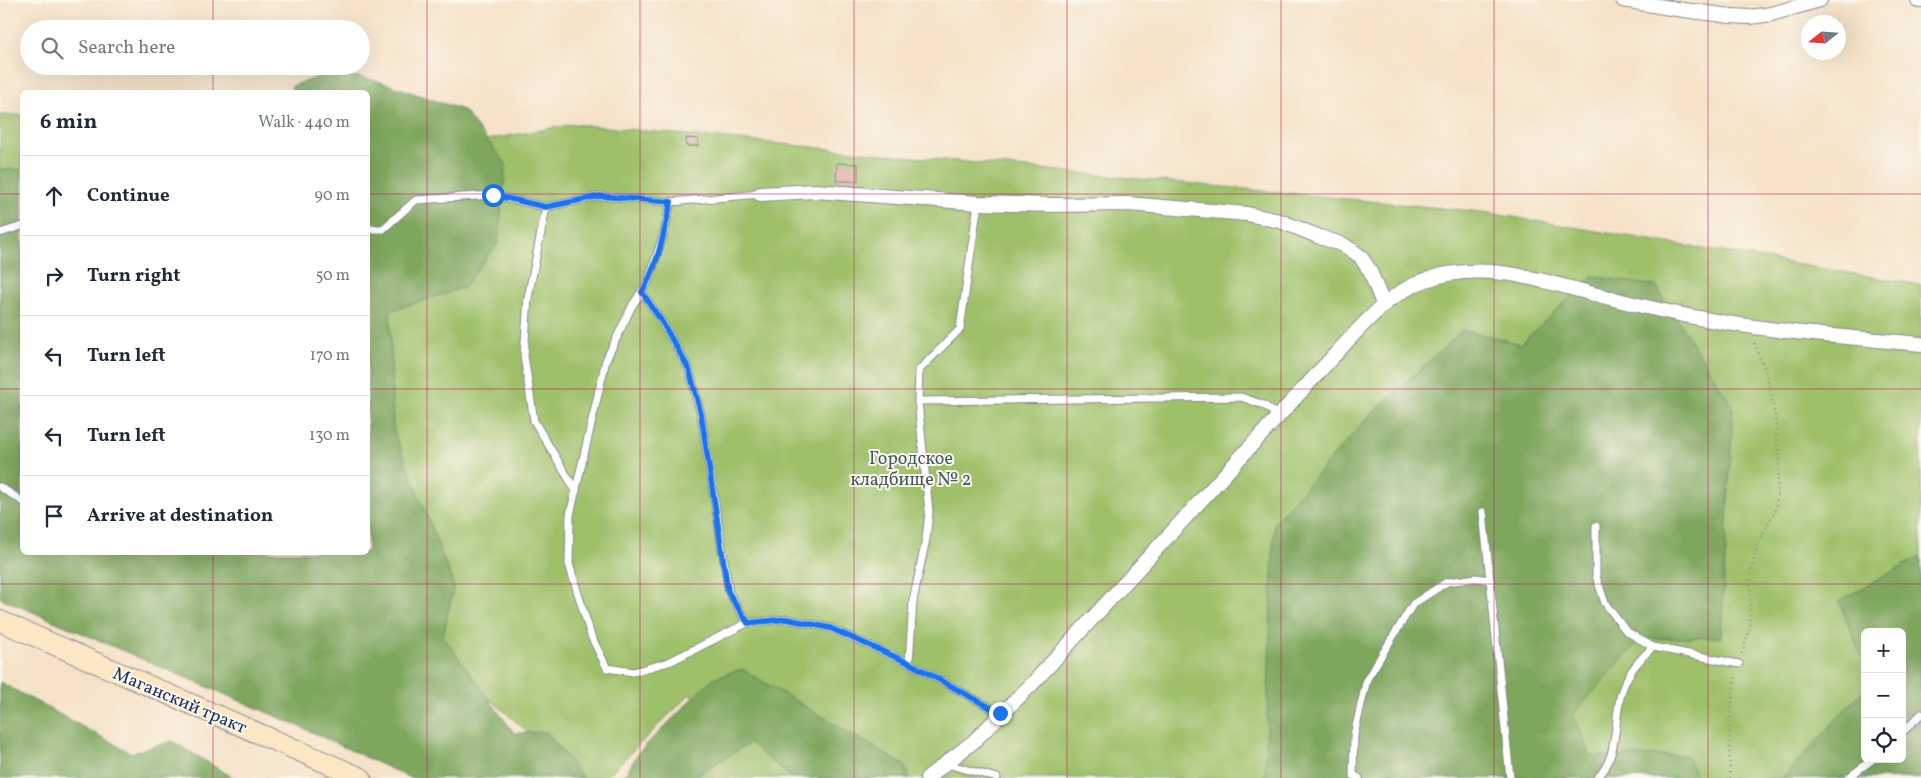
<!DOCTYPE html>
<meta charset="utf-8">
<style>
body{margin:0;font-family:Vollkorn,serif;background:#f6f6f7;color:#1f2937}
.controls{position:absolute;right:15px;bottom:15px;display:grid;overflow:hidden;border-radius:8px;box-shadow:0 5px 20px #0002}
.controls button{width:45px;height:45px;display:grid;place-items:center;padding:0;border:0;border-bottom:1px solid #e0e1e3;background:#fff;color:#1f2937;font:25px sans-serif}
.compass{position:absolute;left:1801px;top:15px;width:45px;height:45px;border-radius:50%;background:#fff;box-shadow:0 5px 20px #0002;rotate:253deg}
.stop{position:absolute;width:15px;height:15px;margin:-11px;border:4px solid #1a73e8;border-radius:50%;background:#fff}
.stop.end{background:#1a73e8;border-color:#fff;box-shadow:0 1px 5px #0008}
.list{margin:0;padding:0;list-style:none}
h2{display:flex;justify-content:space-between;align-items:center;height:65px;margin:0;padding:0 20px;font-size:21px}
h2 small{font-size:16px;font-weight:400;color:#747a83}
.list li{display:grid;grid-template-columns:32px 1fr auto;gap:15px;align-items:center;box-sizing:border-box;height:80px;padding:0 20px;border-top:1px solid #e0e1e3}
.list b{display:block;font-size:19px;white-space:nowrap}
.list em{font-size:16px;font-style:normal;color:#747a83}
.icon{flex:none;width:28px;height:28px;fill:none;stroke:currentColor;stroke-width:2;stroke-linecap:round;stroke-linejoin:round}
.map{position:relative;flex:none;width:1921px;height:778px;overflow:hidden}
.search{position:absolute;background:#fff;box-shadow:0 5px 20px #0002;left:20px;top:20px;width:350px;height:55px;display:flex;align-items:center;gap:12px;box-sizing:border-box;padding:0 18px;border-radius:28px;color:#747a83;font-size:19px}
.panel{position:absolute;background:#fff;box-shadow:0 5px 20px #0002;left:20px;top:90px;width:350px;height:465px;border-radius:8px}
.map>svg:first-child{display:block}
.green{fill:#9ec069;stroke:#5c7864;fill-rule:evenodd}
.forest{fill:#7ea65d;stroke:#4c6a5e}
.building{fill:#d8a29b}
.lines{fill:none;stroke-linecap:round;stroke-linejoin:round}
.service-casing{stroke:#888893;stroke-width:9}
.minor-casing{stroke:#888893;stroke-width:16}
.secondary-casing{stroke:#888893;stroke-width:22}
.path{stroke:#888893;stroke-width:2.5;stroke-dasharray:1 4;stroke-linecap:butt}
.service{stroke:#fff;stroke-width:7}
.minor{stroke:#fff;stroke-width:14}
.secondary{stroke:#fbe7c3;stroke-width:20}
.route{stroke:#1a73e8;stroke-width:6}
.grid{fill:none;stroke:#c2185b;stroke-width:1;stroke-opacity:0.55}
.labels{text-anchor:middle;stroke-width:4;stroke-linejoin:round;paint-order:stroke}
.park-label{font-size:18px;fill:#425a61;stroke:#fbf7ec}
.street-label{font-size:18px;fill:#1b2f5e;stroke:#fbf7ec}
</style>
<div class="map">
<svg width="1921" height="778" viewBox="0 0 1921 778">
<rect width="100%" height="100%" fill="#fbf7ec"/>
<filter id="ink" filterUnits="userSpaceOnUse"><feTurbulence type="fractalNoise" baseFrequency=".02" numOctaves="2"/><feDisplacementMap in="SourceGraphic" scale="10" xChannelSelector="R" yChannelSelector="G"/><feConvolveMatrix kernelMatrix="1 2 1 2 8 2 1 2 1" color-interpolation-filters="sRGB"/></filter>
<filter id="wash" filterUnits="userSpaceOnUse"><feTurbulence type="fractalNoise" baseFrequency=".0096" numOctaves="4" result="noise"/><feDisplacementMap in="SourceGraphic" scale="20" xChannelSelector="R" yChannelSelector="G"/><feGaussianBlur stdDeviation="1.12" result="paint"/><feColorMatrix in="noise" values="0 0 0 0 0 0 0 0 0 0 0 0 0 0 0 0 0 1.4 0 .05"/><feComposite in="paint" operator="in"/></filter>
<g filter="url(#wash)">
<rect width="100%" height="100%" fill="#f5e2c8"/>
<path class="green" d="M0 115H22V552H368V134L465 144 574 124 1482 212 1921 285V778H696L743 729 690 694 605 778H580L439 654 0 577ZM1865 632H1902V759H1865Z"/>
<g class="forest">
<polygon points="333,72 378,81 463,110 506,164 498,243 463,288 390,311 393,429 454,586 443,636 514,733 547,732 583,778 410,778 301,727 0,598 0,169 22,170 22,552 368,552 368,92 291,92 292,86"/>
<polygon points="1592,276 1656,286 1733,407 1721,637 1640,639 1574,714 1590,756 1686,755 1697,778 1265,778 1274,523 1368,417 1463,330 1521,344"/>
<polygon points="1921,556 1921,778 1783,778 1865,688 1865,759 1902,759 1902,632 1865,632 1865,666 1839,601"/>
<polygon points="742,669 904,765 910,778 792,778 750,743 692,778 623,778 639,752 713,678"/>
<polygon points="0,682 131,753 172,741 234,778 0,778"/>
</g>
<g id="blocks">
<g class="building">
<polygon points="686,138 698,139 698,146 686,146"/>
<polygon points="837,163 858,164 858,181 836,181"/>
</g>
</g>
</g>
<g filter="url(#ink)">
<use href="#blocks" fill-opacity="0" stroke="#888893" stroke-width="1"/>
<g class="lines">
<defs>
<g id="service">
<polyline points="760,194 671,202 664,233 648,282 632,306 606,360 570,515 569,564 591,636 607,668 633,672 669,662 747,623 787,619 830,628 909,663 1000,713"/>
<polyline points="368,229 383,229 416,200 493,195 546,207"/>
<polyline points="0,233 22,226"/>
<polyline points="642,292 662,322 689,369 701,415 729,592 747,623"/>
<polyline points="918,401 1241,397 1264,405 1278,416"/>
<polyline points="0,487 22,501"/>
<polyline points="576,491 534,421 524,356 528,298 546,207 600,196 671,202"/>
<polyline points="1483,512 1490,580"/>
<polyline points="1596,526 1596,576 1605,603 1626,631 1653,647 1739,664"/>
<polyline points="909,663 913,601 926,539 929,512 918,401 919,370 960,329 978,203"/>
<polyline points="1902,733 1921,714"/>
<polyline points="947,764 997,778"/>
<polyline points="1359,778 1353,775 1354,735 1367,679 1413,604 1447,582 1476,578 1490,580 1510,778"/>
<path d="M1597 778C1620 757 1613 717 1622 690 1629 671 1639 660 1653 647"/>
<polyline points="1848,778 1873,759"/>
</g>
<g id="minor">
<polyline points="1623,0 1676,9 1731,16 1750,17 1771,14 1820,0"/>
<polyline points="1918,0 1921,0"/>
<polyline points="760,194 815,191 978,203 1051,205 1128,204 1247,214 1280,221 1320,237 1344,245 1360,256 1370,271 1383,304"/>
<path d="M927 778 973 742 1033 683 1341 348C1374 313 1398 283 1448 274 1494 266 1533 278 1578 290 1618 300 1658 311 1699 318 1772 332 1847 337 1921 344"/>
</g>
<polyline id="secondary" points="0,621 361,778"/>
</defs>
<use href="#service" class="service-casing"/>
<use href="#minor" class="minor-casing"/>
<use href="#secondary" class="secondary-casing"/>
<g class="path">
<polyline points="1742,654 1750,628 1751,570 1758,543 1776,509 1779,462 1775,414 1766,372 1753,340"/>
<path d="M1730 778C1729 743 1729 709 1736 674"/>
</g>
<use href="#service" class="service"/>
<use href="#minor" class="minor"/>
<use href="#secondary" class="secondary"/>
</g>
</g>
<g class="lines" filter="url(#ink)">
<path class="route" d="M493 195 546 207 600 196 671 202C664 232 658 266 642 292L662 322 689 369 701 414 728 592 748 623 787 619 830 628 909 663 1000 713"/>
</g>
<path class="grid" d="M213 0V29M427 0V778M640 0V778M854 0V778M1067 0V778M1281 0V778M1494 0V778M1708 0V778M213 66V92M0 194H22M368 194H1921M0 389H22M368 389H1921M213 552V778M0 584H1921"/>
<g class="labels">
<g class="park-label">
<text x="911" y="464">Городское<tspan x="911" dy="21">кладбище № 2</tspan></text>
</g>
<g class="street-label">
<text transform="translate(180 700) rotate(23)" y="6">Маганский тракт</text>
</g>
</g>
</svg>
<div class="controls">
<button>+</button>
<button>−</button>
<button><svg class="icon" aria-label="locate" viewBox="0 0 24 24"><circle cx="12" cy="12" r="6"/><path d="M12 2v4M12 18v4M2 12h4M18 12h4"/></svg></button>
</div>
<svg class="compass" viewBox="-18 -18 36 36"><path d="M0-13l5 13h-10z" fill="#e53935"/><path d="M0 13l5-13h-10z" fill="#747a83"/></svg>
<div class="stop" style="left:493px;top:195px"></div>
<div class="stop end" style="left:1000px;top:713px"></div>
<div class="search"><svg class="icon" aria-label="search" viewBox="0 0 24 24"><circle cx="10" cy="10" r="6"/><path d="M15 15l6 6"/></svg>Search here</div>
<section class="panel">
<h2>6 min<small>Walk · 440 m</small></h2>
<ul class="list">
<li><svg class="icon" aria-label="ahead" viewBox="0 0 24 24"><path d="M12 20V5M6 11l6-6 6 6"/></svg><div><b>Continue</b></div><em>90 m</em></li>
<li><svg class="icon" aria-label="right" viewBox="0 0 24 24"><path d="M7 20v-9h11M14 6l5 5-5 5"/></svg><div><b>Turn right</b></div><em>50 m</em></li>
<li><svg class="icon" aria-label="left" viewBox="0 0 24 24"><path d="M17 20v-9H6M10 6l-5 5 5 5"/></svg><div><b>Turn left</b></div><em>170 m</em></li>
<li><svg class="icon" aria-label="left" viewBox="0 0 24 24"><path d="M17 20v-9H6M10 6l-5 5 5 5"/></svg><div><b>Turn left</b></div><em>130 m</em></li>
<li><svg class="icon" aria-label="arrive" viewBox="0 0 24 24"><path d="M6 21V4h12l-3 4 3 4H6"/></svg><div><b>Arrive at destination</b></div></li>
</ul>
</section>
</div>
